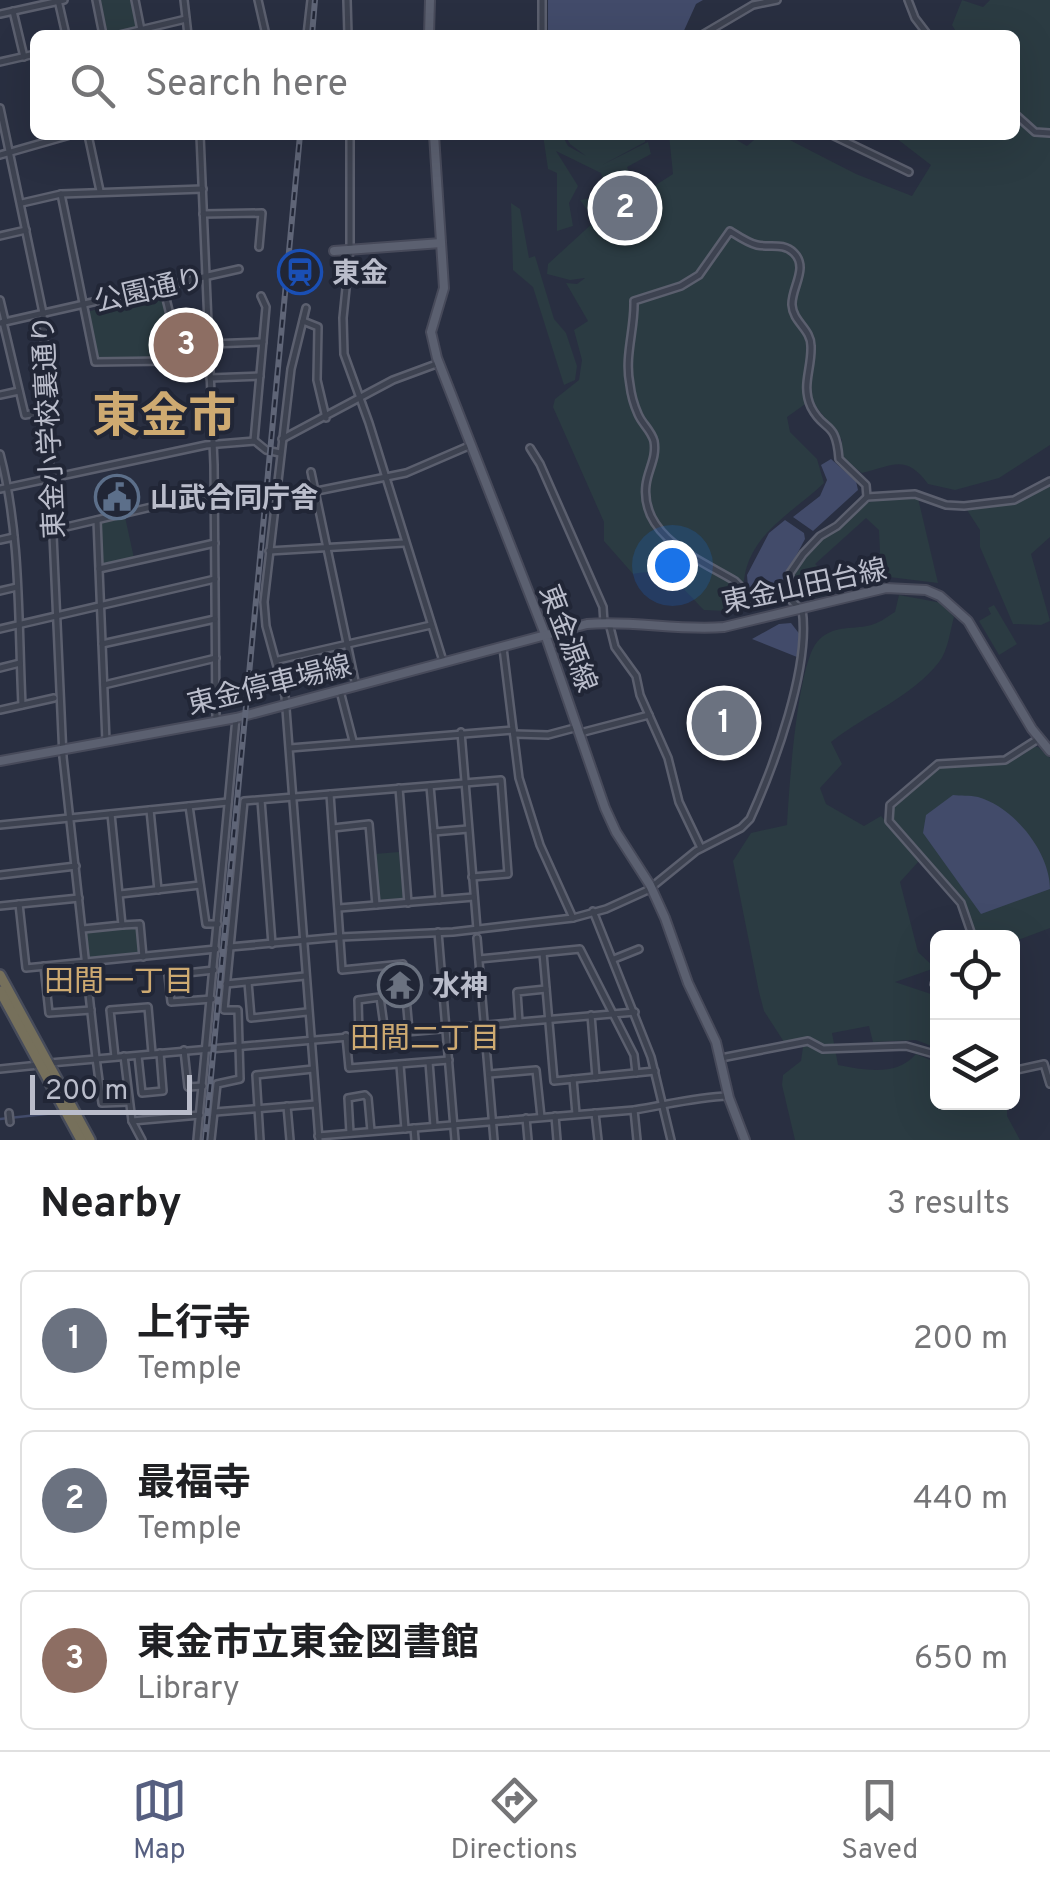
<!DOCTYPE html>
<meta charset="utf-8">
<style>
body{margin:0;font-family:Overpass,"Noto Sans JP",sans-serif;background:#f6f6f6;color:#202124}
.controls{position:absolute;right:30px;bottom:30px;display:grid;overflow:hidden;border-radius:15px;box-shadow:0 10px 40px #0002}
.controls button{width:90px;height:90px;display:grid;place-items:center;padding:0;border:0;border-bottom:2px solid #e0e0e0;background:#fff;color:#202124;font:50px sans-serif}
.scale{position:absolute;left:30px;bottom:25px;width:162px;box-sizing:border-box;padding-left:10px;border:5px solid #babdcb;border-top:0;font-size:28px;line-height:35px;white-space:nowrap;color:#babdcb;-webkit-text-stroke:8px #212636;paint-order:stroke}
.you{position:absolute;left:672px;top:565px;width:35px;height:35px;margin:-25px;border:8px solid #fff;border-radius:50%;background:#1a73e8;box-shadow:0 0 0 15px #1a73e833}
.badge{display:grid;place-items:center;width:65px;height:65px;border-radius:50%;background:#565f80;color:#fff;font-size:32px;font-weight:700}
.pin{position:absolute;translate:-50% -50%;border:5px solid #fff;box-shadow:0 2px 10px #0006}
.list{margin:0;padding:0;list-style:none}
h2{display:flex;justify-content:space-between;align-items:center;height:130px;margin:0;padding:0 40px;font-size:42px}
h2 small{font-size:32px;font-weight:400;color:#757577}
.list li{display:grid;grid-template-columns:65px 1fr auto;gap:30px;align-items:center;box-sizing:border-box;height:140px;margin:0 20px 20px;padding:0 20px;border:2px solid #e0e0e0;border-radius:15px}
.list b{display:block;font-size:38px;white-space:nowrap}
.list p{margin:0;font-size:32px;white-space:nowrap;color:#757577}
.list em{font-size:32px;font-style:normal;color:#757577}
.icon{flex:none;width:55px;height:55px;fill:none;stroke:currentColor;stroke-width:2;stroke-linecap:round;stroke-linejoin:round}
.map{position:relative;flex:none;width:1050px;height:1140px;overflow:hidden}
.search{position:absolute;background:#fff;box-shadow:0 10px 40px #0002;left:30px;right:30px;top:30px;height:110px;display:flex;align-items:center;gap:25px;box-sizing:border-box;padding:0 35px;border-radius:15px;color:#757577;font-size:38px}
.sheet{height:610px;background:#fff}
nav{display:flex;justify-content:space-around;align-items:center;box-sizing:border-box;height:140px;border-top:2px solid #e0e0e0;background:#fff;font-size:28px;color:#757577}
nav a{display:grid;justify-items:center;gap:5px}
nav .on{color:#565f80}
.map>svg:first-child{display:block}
.green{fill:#2b3b42}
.water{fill:#424b6a}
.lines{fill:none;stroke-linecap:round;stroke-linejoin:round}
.stream{stroke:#424b6a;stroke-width:2.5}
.minor-casing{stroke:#5b5f6e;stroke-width:10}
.major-casing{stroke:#474a5a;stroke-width:12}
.highway-casing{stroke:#474c5b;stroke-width:14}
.minor{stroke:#3d4250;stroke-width:5}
.major{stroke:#5b6070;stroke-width:8}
.highway{stroke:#76705b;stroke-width:9}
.rail-casing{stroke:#5f6577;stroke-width:6}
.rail{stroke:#212636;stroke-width:2.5;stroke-dasharray:8;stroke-linecap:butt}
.labels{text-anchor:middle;stroke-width:8;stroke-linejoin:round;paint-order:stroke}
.poi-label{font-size:28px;font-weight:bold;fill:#babdcb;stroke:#212636;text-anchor:start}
.street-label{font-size:28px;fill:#babdcb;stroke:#212636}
.neighbourhood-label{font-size:30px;fill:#ceaa71;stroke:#212636}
.town-label{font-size:48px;font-weight:bold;fill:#ceaa71;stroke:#212636}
</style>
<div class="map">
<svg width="1050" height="1140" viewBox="0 0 1050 1140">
<rect width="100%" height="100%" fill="#292f41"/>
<g class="green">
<polygon points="99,0 131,0 137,28 106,34"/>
<path d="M962 0 983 7 990 0H1050V445L999 478 955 490 928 484C906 454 894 465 862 473L842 458V440L811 400 787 417 790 432 817 459 824 483C795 511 754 531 745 574 743 585 743 595 739 606L726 611 704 610C680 586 669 567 633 574L604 541V522L553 407 555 399 579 380 582 360 574 330 588 321 566 283 577 284 585 278 570 280 547 274 548 264 595 221 580 200 606 196 618 222 638 217 645 192 673 174 669 135H728L747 146 760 135H780L856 174 912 196 931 165 892 135H1015V35H958L952 25Z"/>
<polygon points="543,135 562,135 568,146 586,156 570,144 565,135 646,135 645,142 602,165 648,142 651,154 627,167 635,186 606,189 601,173 556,151 578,186 569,203 573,226 557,231 557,173 548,169"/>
<polygon points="511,203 520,209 529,258 535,256 554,319 566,333 577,366 575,380 564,385 533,287 513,270"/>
<polygon points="162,294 170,324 167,358 97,359 86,312"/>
<polygon points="1050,483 1050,537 1031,554 1050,621 1041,625 1013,624 980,547 980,530 967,510 1018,501"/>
<polygon points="895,493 918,498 938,583 881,576 879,530 866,518 815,564 843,591 801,601 792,596 793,574 821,539 838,530 867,503"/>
<polygon points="125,517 134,558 101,564 100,522"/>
<path d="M899 595 942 603 954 617C950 631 948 651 939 662 913 696 865 715 831 742L842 764 820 788 826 804 864 826 881 816 919 861 900 882 918 952 935 968 895 982 937 996V1048L916 1040 873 1042 869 1026 832 1033 838 1065C865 1070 896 1077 916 1054L937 1063 938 1102 1007 1103V1116L1020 1140H795L782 1085 783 1075 801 1061 803 1047 786 1045 764 1011 759 992 733 861 751 833 787 825C789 789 797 666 817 642 833 623 855 631 874 624 881 622 888 616 895 612Z"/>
<polygon points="994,605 1017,644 999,655 979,621 991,614 988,608"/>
<path d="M1033 747H1038L1050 758V928L1013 942 1012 938 976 937 962 901 893 820V807L939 767C977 757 998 777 1033 747Z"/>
<polygon points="399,852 403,899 378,901 374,854"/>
<polygon points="137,926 140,953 89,959 86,932"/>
</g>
<g class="water">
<polygon points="548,0 703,0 696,4 682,35 548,35"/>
<polygon points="831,459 856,481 858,490 813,531 793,517 820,496 827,480 821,465"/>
<polygon points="785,520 804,533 805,539 787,573 786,595 749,599 747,575 769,533"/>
<polygon points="791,623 801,636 797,657 752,639 779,624"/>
<path d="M953 795C960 796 970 795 978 797 1014 807 1050 852 1050 889L981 914 923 833 926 815Z"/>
</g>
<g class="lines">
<polyline class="stream" points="0,1119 55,1113"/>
<defs>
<g id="minor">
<polyline points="58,0 66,35"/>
<polyline points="96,0 103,35"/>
<polyline points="135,0 141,30"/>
<polyline points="184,0 188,35"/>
<polyline points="258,0 266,35"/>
<polyline points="347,0 348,35"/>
<polyline points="542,0 542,35"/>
<polyline points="908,0 915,18 928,35"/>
<polyline points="13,11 24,57"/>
<polyline points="0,14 64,0"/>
<polyline points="119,35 186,19"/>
<polyline points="307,35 311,0"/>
<polyline points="702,35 753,5 777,0"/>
<polyline points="0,62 35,54"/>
<polyline points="0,108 43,313 63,757 96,1058 102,1103 129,1102"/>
<polyline points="1015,114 1035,132 1050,133"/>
<polyline points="88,135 100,191"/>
<polyline points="200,135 214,465 216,722"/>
<polyline points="350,135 350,249 343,318 344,354 369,423 443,661"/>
<polyline points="832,135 909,172"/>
<polyline points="0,155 70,135"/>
<polyline points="61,194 95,362 169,361 172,323 163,286"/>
<polyline points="22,203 61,194 203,189"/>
<polyline points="203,214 262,213 259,247"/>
<polyline points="0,236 26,230"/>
<polyline points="0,300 5,321"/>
<polyline points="306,308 291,369 264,602 266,626 285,696 319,1140"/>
<polyline points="303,321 318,327 317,380 326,418"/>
<polyline points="3,322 25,415 48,411"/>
<polyline points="0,323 239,269"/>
<polyline points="211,344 263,342"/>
<polyline points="210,378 260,376"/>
<polyline points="0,395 19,391"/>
<polyline points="282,439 393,380 439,363"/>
<polyline points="254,441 266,307 261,296"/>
<polyline points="530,448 540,464 603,607 604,623"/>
<path d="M0 454C21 535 18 622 22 705"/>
<polyline points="311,472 356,686"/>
<polyline points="0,489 206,445 255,441 266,450 280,453"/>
<polyline points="317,491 406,473 471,445"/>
<polyline points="97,520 106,742"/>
<polyline points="62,528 177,501 215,497"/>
<polyline points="0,540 14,537"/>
<polyline points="269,551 404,543"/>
<polyline points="99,569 215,543"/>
<polyline points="0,591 17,587"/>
<path d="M788 597 740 601V586L735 581C698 559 640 536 646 485 648 469 657 458 654 441 651 430 642 424 638 414 634 405 631 394 630 385 624 356 635 329 634 301L681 286 699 275 730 231C738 236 748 243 757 245 770 248 783 242 794 253 809 268 791 288 792 305 793 322 811 329 811 346 812 369 801 385 811 407 824 433 836 419 839 459L866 485 867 497"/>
<polyline points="798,607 788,597 790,573 803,554 820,536 837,526 867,497 915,494 946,505 964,506 1014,500 1050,481"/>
<polyline points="609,623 615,647 636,676 640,695 668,758 679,802 701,848"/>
<polyline points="0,629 215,579"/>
<polyline points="102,644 215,619"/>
<polyline points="503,648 519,778 540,845 573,918"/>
<polyline points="278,660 431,625"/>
<polyline points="0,668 20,663"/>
<polyline points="104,685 216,658"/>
<polyline points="340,691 353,741"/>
<polyline points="0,710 54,698"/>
<polyline points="461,732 477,929"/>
<polyline points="580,733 649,715"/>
<polyline points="514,734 548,735 578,727"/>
<polyline points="290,748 513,730"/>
<polyline points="430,786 434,832 468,829"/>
<polyline points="399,788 408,903"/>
<polyline points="330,794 342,970 403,964 409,1031"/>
<polyline points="261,800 272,944"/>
<polyline points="189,806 206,924 218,924"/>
<polyline points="150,810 158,890"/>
<polyline points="0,825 228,802"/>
<polyline points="333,828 369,824 376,905"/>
<polyline points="434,832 439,900"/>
<polyline points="0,875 76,866"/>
<polyline points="120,894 200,885"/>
<polyline points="19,904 26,968 216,949"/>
<polyline points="0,906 79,898"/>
<polyline points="339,908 474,897"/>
<polyline points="593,911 651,1057 671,1140"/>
<polyline points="122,925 140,924 143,957"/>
<polyline points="83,929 122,925 111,814"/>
<polyline points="438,932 455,1140"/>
<polyline points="477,938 494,1140"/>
<polyline points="973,938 961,903 889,821 890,805 938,764 1005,760 1038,739"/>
<path d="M230 947 340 937 453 932 573 918 606 909 648 890 696 851 741 828 750 819C774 766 811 666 802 609"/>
<polyline points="543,953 554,1081 655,1071"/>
<polyline points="479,959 580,949 634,1055 636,1073"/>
<polyline points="614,959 639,949"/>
<polyline points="44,966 49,1013 91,1010"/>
<polyline points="938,976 934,984 938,989"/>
<polyline points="248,982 251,1018 307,1012"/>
<polyline points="226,984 305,976"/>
<polyline points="212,999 171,1002 168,975 214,970"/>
<polyline points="591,1015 596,1077"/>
<polyline points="519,1022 517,992 546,989"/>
<polyline points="359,1035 358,1000 380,997 385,1033"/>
<polyline points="346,1036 349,1068 449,1060"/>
<polyline points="184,1050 188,1087 203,1086"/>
<polyline points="124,1056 132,1121 142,1140"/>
<polyline points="138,1056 142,1093 163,1091 160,1053"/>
<polyline points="115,1057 110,1010 148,1007 152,1053"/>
<polyline points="721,1058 808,1041 823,1049 906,1046 938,1055"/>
<polyline points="429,1062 434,1126"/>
<polyline points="50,1063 635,1012"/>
<polyline points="400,1065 405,1129"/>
<polyline points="0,1069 39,1065"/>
<polyline points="1012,1071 1044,1064 1050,1084"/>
<polyline points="489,1074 536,1070 541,1117"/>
<polyline points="573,1079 576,1114"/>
<polyline points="287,1106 290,1140"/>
<polyline points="634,1110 637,1140"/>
<polyline points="215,1112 316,1104"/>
<polyline points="9,1113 10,1122"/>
<polyline points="595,1113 598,1140"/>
<polyline points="555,1116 557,1140"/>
<polyline points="526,1118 528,1140"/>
<polyline points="132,1121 200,1115"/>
<polyline points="414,1128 415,1140"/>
<polyline points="350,1133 348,1098 365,1095 368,1098 371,1131"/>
<path d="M318 1136 634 1110C666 1105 696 1097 728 1096"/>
<polyline points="197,1140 236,718"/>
<polyline points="211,1140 217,1084 240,1079 238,1010 224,1010 244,801 501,780 508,874 472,877"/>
<polyline points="260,1140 256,1075 313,1069"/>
</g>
<g id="major">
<polyline points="429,35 430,0"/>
<polyline points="434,135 444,288 431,332 437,358 545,634 605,808 616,832 650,885 665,918 688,983 716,1042 729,1098 745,1140"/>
<polyline points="334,251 441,243"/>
<path d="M0 761 236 718 587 624C633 620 678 631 724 627L886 588 926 590 940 596 968 621 1032 729 1050 751"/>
</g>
<g id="highway">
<polyline points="0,975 90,1140"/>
<polyline points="0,991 81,1140"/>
</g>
</defs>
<use href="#minor" class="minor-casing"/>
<use href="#major" class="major-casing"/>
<use href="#highway" class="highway-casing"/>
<use href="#minor" class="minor"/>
<use href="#major" class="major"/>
<use href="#highway" class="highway"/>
<defs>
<g id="rail">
<polyline points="312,35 315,0"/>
<polyline points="205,1140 300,135"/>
</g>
</defs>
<use href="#rail" class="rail-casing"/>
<use href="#rail" class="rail"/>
</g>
<defs>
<symbol id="station-ring" viewBox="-11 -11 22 22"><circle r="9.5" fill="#212636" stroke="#1a4fb4" stroke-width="1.5"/><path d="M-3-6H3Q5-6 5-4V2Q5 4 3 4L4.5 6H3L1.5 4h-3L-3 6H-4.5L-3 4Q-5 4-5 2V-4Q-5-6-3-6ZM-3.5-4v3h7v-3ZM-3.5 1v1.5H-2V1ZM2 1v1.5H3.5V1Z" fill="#1a4fb4"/></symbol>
<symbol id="civic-ring" viewBox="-11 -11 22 22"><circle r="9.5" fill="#212636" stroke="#5c6f8a" stroke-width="1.5"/><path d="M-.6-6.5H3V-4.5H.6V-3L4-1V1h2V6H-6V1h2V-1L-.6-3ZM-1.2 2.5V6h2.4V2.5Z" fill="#5c6f8a"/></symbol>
<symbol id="temple-ring" viewBox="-11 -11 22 22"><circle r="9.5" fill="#212636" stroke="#6b7280" stroke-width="1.5"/><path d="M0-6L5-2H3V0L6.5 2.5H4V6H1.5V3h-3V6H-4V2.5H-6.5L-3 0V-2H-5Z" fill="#6b7280"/></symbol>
</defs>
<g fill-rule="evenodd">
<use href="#station-ring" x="275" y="247" width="50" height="50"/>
<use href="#civic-ring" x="92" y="472" width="50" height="50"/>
<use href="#temple-ring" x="375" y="960" width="50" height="50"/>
</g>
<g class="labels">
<g class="poi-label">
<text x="332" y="282">東金</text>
<text x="150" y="507">山武合同庁舎</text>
<text x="432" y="995">水神</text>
</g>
<g class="street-label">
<text transform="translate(149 289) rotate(-13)" y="10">公園通り</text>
<text transform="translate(48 427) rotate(-93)" y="10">東金小学校裏通り</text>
<text transform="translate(804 585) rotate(-12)" y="10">東金山田台線</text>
<text transform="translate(569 638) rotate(69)" y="10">東金源線</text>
<text transform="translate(269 684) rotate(-14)" y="10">東金停車場線</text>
</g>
<g class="neighbourhood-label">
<text x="119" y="991">田間一丁目</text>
<text x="425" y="1048">田間二丁目</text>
</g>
<g class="town-label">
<text x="164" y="432">東金市</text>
</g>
</g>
</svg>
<div class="controls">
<button><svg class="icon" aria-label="locate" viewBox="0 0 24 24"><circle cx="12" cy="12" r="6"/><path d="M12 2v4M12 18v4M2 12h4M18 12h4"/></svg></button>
<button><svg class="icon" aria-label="layers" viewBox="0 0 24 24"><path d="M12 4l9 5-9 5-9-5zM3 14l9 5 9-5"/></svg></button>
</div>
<div class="scale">200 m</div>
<div class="you"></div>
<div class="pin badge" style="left:724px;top:723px;background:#6b7280">1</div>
<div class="pin badge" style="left:625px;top:208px;background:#6b7280">2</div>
<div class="pin badge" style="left:186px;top:345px;background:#8d6e63">3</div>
<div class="search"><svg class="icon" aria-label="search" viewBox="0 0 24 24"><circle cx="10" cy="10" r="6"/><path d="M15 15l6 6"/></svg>Search here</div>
</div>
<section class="sheet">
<h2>Nearby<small>3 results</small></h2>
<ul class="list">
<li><span class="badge" style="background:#6b7280">1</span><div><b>上行寺</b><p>Temple</p></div><em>200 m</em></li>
<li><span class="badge" style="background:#6b7280">2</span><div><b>最福寺</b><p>Temple</p></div><em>440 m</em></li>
<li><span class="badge" style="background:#8d6e63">3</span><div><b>東金市立東金図書館</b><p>Library</p></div><em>650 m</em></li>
</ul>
</section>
<nav>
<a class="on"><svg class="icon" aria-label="map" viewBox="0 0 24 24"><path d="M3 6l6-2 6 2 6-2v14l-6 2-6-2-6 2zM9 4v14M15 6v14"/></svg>Map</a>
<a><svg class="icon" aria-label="directions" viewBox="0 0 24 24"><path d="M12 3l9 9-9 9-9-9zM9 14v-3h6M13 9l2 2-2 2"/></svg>Directions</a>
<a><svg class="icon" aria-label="saved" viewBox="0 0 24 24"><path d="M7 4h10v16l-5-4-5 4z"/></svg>Saved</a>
</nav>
